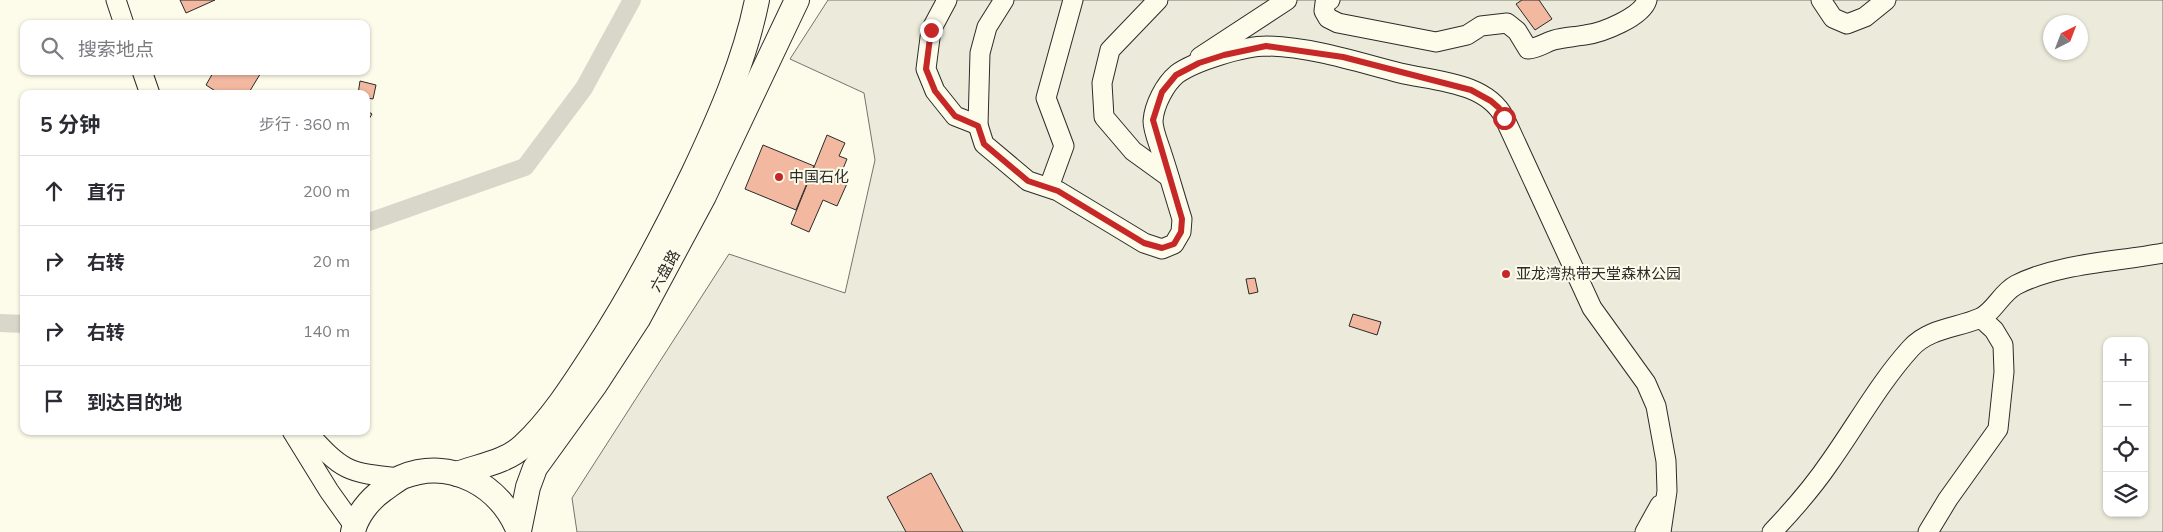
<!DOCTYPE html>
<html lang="zh">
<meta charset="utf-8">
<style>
body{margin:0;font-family:Mulish,"Noto Sans SC",sans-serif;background:#f2f2f3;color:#2b2b33}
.controls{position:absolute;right:15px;bottom:15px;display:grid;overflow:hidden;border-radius:10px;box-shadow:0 1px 4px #0004}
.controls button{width:45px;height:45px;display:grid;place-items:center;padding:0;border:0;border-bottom:1px solid #e1e1e2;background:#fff;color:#2b2b33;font:25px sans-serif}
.compass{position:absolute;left:2043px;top:15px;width:45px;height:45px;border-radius:50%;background:#fff;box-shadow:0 1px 4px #0004;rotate:42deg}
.stop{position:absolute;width:15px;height:15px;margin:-11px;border:4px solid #c62828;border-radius:50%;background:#fff}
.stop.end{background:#c62828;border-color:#fff;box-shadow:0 1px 5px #0008}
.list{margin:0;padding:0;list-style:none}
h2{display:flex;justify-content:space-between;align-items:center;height:65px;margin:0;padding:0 20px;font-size:21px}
h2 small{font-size:16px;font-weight:400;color:#7c7c81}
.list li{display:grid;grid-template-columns:32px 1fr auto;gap:15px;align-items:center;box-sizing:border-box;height:70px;padding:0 20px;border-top:1px solid #e1e1e2}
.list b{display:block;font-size:19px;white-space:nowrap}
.list em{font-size:16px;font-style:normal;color:#7c7c81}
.icon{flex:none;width:28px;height:28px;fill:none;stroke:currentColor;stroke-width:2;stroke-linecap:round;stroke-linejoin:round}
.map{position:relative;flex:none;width:2163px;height:532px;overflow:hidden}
.search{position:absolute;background:#fff;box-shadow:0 1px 4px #0004;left:20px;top:20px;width:350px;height:55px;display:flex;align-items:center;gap:12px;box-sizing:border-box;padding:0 18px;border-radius:10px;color:#7c7c81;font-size:19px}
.panel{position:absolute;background:#fff;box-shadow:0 1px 4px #0004;left:20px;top:90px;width:350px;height:345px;border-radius:10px}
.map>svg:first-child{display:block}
.green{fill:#ecebdb;stroke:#74746e;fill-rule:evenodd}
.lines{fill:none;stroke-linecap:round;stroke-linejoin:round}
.canal{stroke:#d8d7c9;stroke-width:18}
.building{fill:#f2b8a0;stroke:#2b2b2b}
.minor-casing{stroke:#2b2b2b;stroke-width:21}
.major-casing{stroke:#2b2b2b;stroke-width:26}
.minor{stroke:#fdfbea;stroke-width:19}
.major{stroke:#fdfbea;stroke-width:24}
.route{stroke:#c62828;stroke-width:6}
.poi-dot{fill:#c62828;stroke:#fdfbea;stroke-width:2}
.labels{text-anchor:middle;stroke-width:4;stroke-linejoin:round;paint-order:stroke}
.poi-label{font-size:15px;fill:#2b2b2b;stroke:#fdfbea;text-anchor:start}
.street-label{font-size:15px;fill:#2b2b2b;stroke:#fdfbea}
</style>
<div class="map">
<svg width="2163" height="532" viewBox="0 0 2163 532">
<rect width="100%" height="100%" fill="#fdfbea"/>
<path class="green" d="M828 0H2163V532H577L572 498 729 254 845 293 875 160 864 93 790 59ZM2050 22H2080V52H2050ZM2107 341H2144V513H2107Z"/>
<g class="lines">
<g class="canal">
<polyline points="366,223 525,167 584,88 632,0"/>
<polyline points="0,323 24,324"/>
</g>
</g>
<g class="building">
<polygon points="180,0 215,0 186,13"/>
<polygon points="1522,0 1539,0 1552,19 1535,30 1516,4"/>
<polygon points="214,71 262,71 248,94 220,94 206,85"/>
<polygon points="360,81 376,85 373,99 366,98 366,94 358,94"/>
<polygon points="366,110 372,114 366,124"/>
<polygon points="827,135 845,143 839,156 847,159 840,176 849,179 837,206 823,200 809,232 791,224"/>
<polygon points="763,145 814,166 796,210 745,189"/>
<polygon points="1255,278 1258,292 1249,294 1246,279"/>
<polygon points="1353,314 1381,322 1377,335 1349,326"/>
<polygon points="931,473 963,532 906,532 887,497"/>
</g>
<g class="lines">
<defs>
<g id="minor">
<polyline points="116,0 124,24"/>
<polyline points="947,0 931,30 926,69 935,91 955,116 978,125"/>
<path d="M1004 0 987 27 980 53 978 125 984 144 1028 181 1058 191 1144 243 1162 249 1174 244 1181 232 1182 219C1175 197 1169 175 1162 154 1159 144 1153 131 1153 121 1154 105 1165 84 1177 74 1195 61 1244 46 1267 46 1312 47 1357 62 1400 73 1434 81 1486 82 1504 117L1592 308 1646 383 1656 406 1666 461 1667 491 1661 532"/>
<polyline points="1158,0 1110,50 1102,83 1104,117 1133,151 1169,177"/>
<path d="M1330 0 1325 3 1324 11 1328 18 1338 23 1436 42 1467 35 1481 26 1507 23 1517 31 1528 49C1539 48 1544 43 1554 40 1564 37 1574 37 1585 35 1602 33 1642 17 1647 0"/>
<polyline points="1821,0 1833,18 1847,24 1865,17 1886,0"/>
<polyline points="1200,57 1287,0"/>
<polyline points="142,71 150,94"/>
<polyline points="1049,187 1064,146 1046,98 1073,0"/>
<polyline points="292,431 329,491 354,526"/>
<path d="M306 431C343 471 346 473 401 478"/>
<polyline points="1645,532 1660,505"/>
<path d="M1772 532C1793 510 1813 487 1830 462 1857 424 1880 382 1911 348 1929 328 1958 328 1980 318 1995 311 2001 293 2016 285 2059 263 2116 262 2163 253"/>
<polyline points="1928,532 1948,499 1998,429 2004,372 2003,345 1994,330 1981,318"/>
</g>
<g id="major">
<path d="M457 474C479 466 506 462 523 446 551 420 574 384 594 353 632 295 663 236 693 174 719 119 745 60 757 0"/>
<polyline points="519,531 528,487 535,468 595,385 638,319 704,196 797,0"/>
<path d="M353 532C356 516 370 499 383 490 389 486 396 480 402 477 451 457 501 486 519 532"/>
</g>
</defs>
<use href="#minor" class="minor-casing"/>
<use href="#major" class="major-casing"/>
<use href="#minor" class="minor"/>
<use href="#major" class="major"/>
</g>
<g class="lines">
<polyline class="route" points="931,30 926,69 935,91 955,116 978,126 984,144 1028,181 1058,191 1144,243 1162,248 1174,244 1181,232 1182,219 1153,120 1162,92 1176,75 1199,63 1224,55 1266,46 1343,57 1471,90 1491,101 1499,108 1504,118"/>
</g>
<g class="poi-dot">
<circle cx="779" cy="177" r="5"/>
<circle cx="1506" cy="274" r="5"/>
</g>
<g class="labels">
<g class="poi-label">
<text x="789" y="182">中国石化</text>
<text x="1516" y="279">亚龙湾热带天堂森林公园</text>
</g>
<g class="street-label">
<text transform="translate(665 271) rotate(-61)" y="5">六盘路</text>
</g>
</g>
</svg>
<div class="controls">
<button>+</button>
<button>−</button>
<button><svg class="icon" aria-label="locate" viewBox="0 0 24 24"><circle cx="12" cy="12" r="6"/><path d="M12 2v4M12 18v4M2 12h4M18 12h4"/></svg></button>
<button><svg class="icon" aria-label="layers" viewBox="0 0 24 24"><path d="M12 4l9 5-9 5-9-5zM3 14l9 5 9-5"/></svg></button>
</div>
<svg class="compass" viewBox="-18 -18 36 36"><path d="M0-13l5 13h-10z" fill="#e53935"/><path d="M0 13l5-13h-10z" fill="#7c7c81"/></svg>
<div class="stop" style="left:1504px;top:118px"></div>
<div class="stop end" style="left:931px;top:30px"></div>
<div class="search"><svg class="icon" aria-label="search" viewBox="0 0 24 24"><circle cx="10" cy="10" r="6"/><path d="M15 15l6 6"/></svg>搜索地点</div>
<section class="panel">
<h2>5 分钟<small>步行 · 360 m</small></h2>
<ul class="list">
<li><svg class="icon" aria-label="ahead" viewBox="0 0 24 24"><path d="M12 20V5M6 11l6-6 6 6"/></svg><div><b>直行</b></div><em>200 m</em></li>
<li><svg class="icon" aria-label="right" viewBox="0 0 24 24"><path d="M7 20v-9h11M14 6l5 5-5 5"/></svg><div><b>右转</b></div><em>20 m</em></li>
<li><svg class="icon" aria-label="right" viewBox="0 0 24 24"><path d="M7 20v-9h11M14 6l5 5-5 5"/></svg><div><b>右转</b></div><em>140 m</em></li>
<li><svg class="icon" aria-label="arrive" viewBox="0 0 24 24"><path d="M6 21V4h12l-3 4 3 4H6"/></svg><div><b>到达目的地</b></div></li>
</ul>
</section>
</div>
